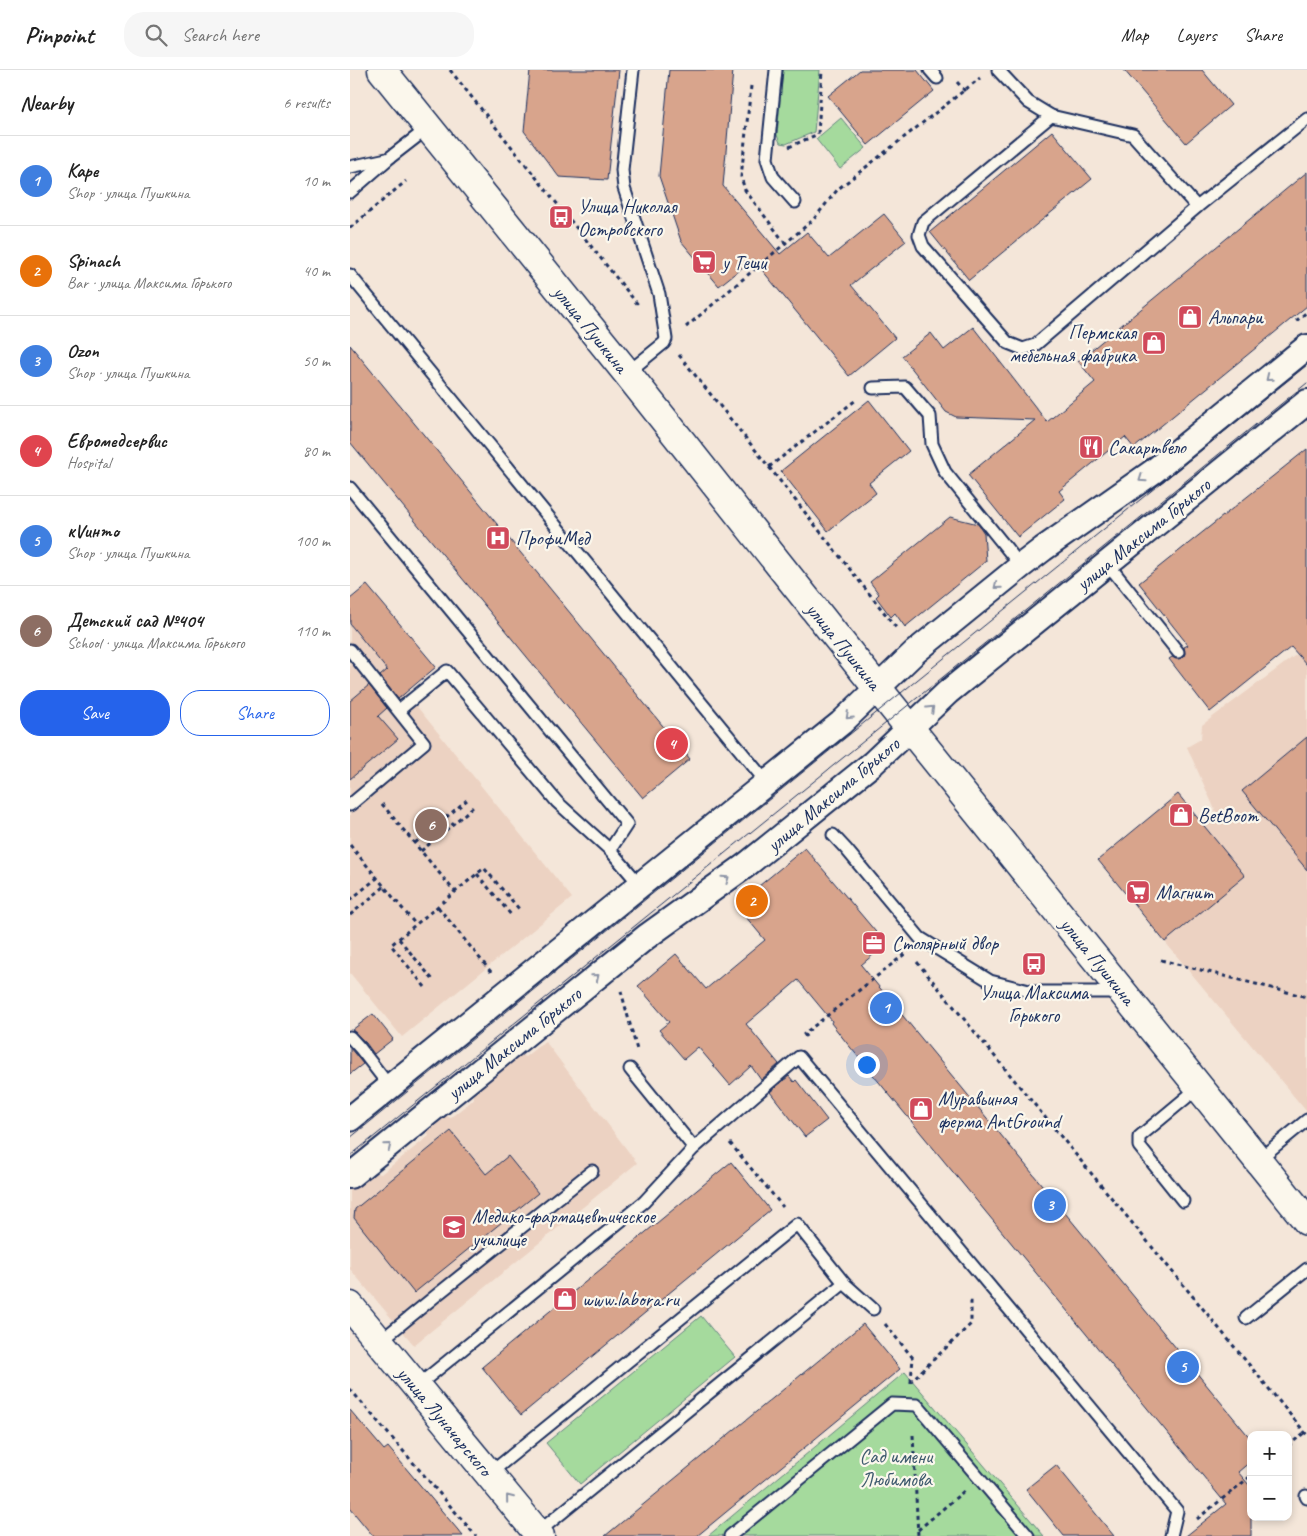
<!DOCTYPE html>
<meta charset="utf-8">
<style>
body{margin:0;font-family:Caveat,sans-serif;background:#f6f6f6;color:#222}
.controls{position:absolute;right:15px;bottom:15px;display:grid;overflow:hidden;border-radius:10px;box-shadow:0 2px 8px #0003}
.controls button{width:45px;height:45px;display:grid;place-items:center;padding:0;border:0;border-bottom:1px solid #e0e0e0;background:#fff;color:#222;font:25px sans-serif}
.you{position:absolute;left:516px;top:994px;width:18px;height:18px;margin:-12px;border:4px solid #fff;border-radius:50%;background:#1a73e8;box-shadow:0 0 0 8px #1a73e833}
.badge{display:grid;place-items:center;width:32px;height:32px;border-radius:50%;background:#2563eb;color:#fff;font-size:16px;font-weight:700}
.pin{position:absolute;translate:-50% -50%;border:2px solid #fff;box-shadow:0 1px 5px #0006}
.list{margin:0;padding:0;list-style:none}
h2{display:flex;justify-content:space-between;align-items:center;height:65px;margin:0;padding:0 20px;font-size:21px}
h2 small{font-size:16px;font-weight:400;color:#767676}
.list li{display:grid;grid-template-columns:32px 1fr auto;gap:15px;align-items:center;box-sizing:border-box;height:90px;padding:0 20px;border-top:1px solid #e0e0e0}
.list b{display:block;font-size:19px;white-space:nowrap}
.list p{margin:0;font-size:16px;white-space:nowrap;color:#767676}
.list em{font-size:16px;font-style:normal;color:#767676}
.actions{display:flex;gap:10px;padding:15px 20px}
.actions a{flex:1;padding:11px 0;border:1px solid #2563eb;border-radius:20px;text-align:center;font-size:18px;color:#2563eb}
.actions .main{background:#2563eb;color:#fff}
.icon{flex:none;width:28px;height:28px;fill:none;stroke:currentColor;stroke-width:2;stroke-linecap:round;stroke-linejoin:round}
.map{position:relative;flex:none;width:957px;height:1466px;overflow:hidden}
header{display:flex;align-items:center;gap:30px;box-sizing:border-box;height:70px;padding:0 25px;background:#fff;border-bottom:1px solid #e0e0e0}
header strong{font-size:24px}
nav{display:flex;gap:28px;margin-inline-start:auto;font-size:18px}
.search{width:350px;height:45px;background:#f6f6f6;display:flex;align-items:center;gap:12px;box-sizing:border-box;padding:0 18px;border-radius:20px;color:#767676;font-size:19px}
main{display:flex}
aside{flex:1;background:#fff}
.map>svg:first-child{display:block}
.built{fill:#ecd2c2}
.green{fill:#a5da9d;stroke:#60847e}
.building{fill:#d8a48c;stroke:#1b2f5e}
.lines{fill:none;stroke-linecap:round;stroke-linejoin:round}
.lane-casing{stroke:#1b2f5e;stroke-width:15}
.street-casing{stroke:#1b2f5e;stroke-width:28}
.secondary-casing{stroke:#1b2f5e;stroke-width:31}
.primary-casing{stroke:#1b2f5e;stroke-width:31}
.path{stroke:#1b2f5e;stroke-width:3;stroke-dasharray:4 4;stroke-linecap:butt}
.lane{stroke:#fbf7ec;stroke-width:11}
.street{stroke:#fbf7ec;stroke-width:24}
.secondary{stroke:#fbf7ec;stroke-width:28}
.primary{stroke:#fbf7ec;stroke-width:28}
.tram{stroke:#1b2f5e;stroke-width:1}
.oneway{stroke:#8b93a5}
.labels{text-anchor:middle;stroke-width:4.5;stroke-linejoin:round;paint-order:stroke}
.poi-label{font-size:20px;fill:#1b2f5e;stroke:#fbf7ec;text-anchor:start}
.street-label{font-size:20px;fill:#1b2f5e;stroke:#fbf7ec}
.park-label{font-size:20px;fill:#3e5a6e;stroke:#fbf7ec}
</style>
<header>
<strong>Pinpoint</strong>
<div class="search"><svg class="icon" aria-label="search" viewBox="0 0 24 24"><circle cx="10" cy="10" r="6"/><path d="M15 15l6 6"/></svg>Search here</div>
<nav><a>Map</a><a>Layers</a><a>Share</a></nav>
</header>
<main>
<aside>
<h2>Nearby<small>6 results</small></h2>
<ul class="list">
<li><span class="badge" style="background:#3f7fe0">1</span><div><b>Каре</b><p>Shop · улица Пушкина</p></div><em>10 m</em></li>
<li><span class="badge" style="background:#e8710a">2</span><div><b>Spinach</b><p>Bar · улица Максима Горького</p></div><em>40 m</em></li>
<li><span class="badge" style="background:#3f7fe0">3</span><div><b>Ozon</b><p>Shop · улица Пушкина</p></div><em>50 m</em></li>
<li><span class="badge" style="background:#e0444e">4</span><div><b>Евромедсервис</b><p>Hospital</p></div><em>80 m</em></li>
<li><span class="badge" style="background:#3f7fe0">5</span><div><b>кVинто</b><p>Shop · улица Пушкина</p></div><em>100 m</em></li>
<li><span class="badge" style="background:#8d6e63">6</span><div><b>Детский сад №404</b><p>School · улица Максима Горького</p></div><em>110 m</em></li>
</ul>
<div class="actions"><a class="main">Save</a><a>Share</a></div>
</aside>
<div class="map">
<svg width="957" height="1466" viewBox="0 0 957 1466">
<rect width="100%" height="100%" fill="#f4e6d9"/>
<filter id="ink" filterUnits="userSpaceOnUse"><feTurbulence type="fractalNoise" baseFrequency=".02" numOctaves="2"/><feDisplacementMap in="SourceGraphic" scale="10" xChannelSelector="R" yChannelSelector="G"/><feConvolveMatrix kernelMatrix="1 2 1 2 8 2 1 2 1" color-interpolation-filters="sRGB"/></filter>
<g filter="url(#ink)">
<g class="built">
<polygon points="0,554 222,828 52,967 0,903"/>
<polygon points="947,584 957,596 957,1042 815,872 895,806 852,754 866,742 837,677 851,669 852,655"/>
<polygon points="195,971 287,1093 64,1275 0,1199 0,1116 18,1101 31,1104 79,1066 75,1055 90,1042 100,1048 124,1029 121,1017 165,982 175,987"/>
</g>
<g class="green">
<polygon points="433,0 470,0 464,62 436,74 430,73 427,65"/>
<polygon points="491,48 516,78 490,99 466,69"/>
<polygon points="351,1246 385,1287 230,1414 196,1373"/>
<polygon points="555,1302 694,1466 358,1466"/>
</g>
<g class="building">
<polygon points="180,0 269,0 257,110 209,107 174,61"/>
<polygon points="319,0 383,0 373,116 430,184 457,162 479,188 534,144 556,171 501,215 545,268 499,306 403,189 369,216 331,171 309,106"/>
<polygon points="510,0 567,0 584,21 518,75 478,26"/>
<polygon points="774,0 852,0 881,35 836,73"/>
<polygon points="702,61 742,109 619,210 580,162"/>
<polygon points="957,102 957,236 784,378 775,367 709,421 715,429 668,467 618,405 685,350 606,347 596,342 552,286 581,263 594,280 623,257 697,352 745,312 728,291"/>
<polygon points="0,275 340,689 293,728 0,372"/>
<polygon points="519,330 559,381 519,413 526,423 478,461 431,401"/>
<polygon points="957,379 957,595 941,577 860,642 819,589 822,587 826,589 832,588 835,584 834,577 838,575 789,513"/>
<polygon points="600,447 628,454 634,463 636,491 555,557 545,543 541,547 526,527 529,524 520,512"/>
<polygon points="17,515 86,597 48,629 30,606 37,600 0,554 0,529"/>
<polygon points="19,615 37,638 28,646 48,669 0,709 0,631"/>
<polygon points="957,667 957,800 892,721"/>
<polygon points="828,724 895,806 815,872 748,790"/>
<polygon points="455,778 536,874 511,895 901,1369 901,1391 888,1402 899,1415 901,1414 901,1466 836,1466 876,1434 496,972 481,953 482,951 448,910 396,954 429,994 411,1010 401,996 380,1015 348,977 334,989 309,960 319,952 288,916 326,884 356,919 415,870 386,835"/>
<polygon points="23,944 43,969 24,984 16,973 2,960"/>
<polygon points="0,978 13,994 0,1004"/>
<polygon points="439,1006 444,1012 446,1010 477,1050 455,1067 420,1022"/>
<polygon points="101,1061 136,1104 158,1086 188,1123 64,1223 4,1148 5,1139"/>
<polygon points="381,1092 420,1140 171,1345 132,1297"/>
<polygon points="513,1254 550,1299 347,1466 255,1466"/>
<polygon points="0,1340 34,1380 38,1377 113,1466 23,1466 0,1438"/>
<polygon points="706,1395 764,1466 714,1466 676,1419"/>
</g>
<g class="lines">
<defs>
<g id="lane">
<polyline points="426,0 417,89 423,107 445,132"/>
<polyline points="580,0 587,8"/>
<polyline points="648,0 678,32 701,46 783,65 847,137 957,49"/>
<polyline points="701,46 573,152 569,165 573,176 658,273 673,279 685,275 847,137"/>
<polyline points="0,97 37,89"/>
<polyline points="0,122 38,89 78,58"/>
<polyline points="0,205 417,713"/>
<polyline points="277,303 314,273 316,269 309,224 274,118 272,100 283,0"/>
<polyline points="523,318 555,317 580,346 582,374 595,402 671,496"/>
<polyline points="0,418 277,754 260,780 290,815"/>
<polyline points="757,493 828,582"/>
<polyline points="0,580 74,673 0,735"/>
<polyline points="49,640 97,601 207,732 260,780"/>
<polyline points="483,765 496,779 570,868 640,911 683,922 768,922"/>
<polyline points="0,967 10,978 40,1017"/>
<polyline points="280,999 344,1078"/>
<polyline points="908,1090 957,1050"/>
<polyline points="833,1131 789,1076 789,1067 849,1017"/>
<polyline points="896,1248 957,1199"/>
<polyline points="29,1272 88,1224 242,1101"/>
<polyline points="66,1317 294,1132 344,1078 449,987 827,1441 821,1466"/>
<polyline points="139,1404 447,1154 494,1213 523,1239"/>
<polyline points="956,1426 957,1428"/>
<polyline points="187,1463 494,1213"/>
<polyline points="380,1466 542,1334 567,1335 678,1466"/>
</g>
<g id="street">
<polyline points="0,1049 491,653 565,582 671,496 693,479 804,401 957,277"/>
<polyline points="0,1106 296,867 395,796 523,693 598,622 957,332"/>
</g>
<polyline id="secondary" points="32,0 277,303 512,599 957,1151"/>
<polyline id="primary" points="0,1236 190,1466"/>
</defs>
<use href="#lane" class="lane-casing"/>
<use href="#street" class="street-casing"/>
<use href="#secondary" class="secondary-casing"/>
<use href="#primary" class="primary-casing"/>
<g class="path">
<polyline points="100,0 289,236"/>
<polyline points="607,12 615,21"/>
<polyline points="401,16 391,107 395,120 435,173"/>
<polyline points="439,77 468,64 472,0"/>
<polyline points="0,158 56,111"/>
<polyline points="946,251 957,242"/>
<polyline points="336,257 463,150 488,119 630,8"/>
<polyline points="329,285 419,397 548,560"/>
<polyline points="419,397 506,330"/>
<polyline points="32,734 105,822"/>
<polyline points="65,773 117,730"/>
<polyline points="0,775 66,855"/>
<polyline points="71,781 123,737"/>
<polyline points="127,804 162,846"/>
<polyline points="0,830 27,808"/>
<polyline points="88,837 141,902"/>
<polyline points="0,845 34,817"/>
<polyline points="49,869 84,911"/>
<polyline points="811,890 957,927"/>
<polyline points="567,892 957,1365"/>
<polyline points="75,917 41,875 134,798 170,840"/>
<polyline points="271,921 287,980"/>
<polyline points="456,967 454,964 556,883"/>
<polyline points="380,1073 433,1137"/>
<polyline points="535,1254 563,1288 561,1310"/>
<polyline points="561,1313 561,1311 621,1254 621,1228"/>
<polyline points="0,1319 126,1466"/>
<polyline points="563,1365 568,1466"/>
<polyline points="938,1376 955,1362"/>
<polyline points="847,1449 901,1406"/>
<polyline points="568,1460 614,1421"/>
</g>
<use href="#lane" class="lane"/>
<use href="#street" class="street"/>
<use href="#secondary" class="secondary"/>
<use href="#primary" class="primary"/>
<g class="tram">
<polyline points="0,1068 957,295"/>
<polyline points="0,1086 957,313"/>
</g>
</g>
<defs><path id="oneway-chevron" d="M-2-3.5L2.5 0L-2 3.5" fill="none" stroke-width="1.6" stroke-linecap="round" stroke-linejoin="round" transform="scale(1.25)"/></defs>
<g class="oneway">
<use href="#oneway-chevron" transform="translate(919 308) rotate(141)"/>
<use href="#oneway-chevron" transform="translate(792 409) rotate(145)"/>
<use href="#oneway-chevron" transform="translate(647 516) rotate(141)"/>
<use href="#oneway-chevron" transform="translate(581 639) rotate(-44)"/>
<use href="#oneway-chevron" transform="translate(499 646) rotate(137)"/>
<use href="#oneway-chevron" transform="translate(376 809) rotate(-35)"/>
<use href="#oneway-chevron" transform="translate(246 907) rotate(-39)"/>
<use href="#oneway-chevron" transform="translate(38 1076) rotate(-39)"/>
<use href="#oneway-chevron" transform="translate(159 1428) rotate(-129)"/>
</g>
</g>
<defs>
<symbol id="bus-square" viewBox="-11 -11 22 22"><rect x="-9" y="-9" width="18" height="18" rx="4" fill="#d1495b" stroke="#fbf7ec"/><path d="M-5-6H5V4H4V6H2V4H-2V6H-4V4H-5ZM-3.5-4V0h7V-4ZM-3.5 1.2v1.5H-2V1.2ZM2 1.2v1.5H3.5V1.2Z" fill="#fff"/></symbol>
<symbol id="supermarket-square" viewBox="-11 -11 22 22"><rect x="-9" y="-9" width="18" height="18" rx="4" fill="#d1495b" stroke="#fbf7ec"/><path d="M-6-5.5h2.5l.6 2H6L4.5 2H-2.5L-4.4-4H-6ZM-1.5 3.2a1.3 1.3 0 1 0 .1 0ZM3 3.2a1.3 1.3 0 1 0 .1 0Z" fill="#fff"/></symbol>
<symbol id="shop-square" viewBox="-11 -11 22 22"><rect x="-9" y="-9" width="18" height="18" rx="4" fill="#d1495b" stroke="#fbf7ec"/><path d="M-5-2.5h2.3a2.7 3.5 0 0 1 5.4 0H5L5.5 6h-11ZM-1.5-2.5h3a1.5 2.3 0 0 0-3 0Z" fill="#fff"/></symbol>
<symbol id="restaurant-square" viewBox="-11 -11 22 22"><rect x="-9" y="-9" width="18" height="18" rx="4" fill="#d1495b" stroke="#fbf7ec"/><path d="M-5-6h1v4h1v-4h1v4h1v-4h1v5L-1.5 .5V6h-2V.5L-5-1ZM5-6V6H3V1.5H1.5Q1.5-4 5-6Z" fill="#fff"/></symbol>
<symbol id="hospital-square" viewBox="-11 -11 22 22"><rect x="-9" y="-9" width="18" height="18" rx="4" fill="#d1495b" stroke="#fbf7ec"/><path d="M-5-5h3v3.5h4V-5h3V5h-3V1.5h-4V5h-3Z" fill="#fff"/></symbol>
<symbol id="office-square" viewBox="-11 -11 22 22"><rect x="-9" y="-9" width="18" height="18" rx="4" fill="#d1495b" stroke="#fbf7ec"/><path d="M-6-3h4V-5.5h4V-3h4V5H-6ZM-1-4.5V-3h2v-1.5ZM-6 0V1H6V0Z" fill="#fff"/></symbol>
<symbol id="university-square" viewBox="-11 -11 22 22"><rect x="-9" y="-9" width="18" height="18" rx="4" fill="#d1495b" stroke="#fbf7ec"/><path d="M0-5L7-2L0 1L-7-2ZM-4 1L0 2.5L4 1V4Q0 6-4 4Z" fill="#fff"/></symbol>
</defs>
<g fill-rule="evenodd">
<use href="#bus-square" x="197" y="133" width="28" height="28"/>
<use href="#supermarket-square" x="340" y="178" width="28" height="28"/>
<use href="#shop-square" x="826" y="233" width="28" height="28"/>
<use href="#shop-square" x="790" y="259" width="28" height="28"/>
<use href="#restaurant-square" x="727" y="363" width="28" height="28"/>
<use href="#hospital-square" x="134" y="454" width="28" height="28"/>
<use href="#shop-square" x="817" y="731" width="28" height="28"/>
<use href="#supermarket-square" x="774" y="808" width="28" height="28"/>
<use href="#office-square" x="510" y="859" width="28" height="28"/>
<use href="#bus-square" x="670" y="880" width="28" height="28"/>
<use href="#shop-square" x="557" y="1025" width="28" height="28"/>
<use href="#university-square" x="90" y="1143" width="28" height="28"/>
<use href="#shop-square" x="201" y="1215" width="28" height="28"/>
</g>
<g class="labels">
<g class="poi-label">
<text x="228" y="143">Улица Николая<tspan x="228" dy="23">Островского</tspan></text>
<text x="372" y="199">у Тещи</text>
<text x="858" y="254">Альпари</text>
<text x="786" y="269" text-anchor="end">Пермская<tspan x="786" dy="23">мебельная фабрика</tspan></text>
<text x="758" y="384">Сакартвело</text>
<text x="166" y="475">ПрофиМед</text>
<text x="848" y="752">BetBoom</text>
<text x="806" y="829">Магнит</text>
<text x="542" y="880">Столярный двор</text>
<text x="684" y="929" text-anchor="middle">Улица Максима<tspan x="684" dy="23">Горького</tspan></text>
<text x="588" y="1035">Муравьиная<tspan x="588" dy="23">ферма AntGround</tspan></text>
<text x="122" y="1153">Медико-фармацевтическое<tspan x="122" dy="23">училище</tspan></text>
<text x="232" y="1236">www.labora.ru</text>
</g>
<g class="street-label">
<text transform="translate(241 259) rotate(51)" y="7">улица Пушкина</text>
<text transform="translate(793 464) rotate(-39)" y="7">улица Максима Горького</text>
<text transform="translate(494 576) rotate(51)" y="7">улица Пушкина</text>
<text transform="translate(483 724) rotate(-40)" y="7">улица Максима Горького</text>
<text transform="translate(748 891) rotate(51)" y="7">улица Пушкина</text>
<text transform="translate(164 973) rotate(-39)" y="7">улица Максима Горького</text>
<text transform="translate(95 1351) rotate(50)" y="7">улица Луначарского</text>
</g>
<g class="park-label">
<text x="546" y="1393">Сад имени<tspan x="546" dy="23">Любимова</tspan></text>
</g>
</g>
</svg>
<div class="controls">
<button>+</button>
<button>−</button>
</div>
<div class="you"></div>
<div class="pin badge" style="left:536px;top:938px;background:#3f7fe0">1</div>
<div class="pin badge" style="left:402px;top:831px;background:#e8710a">2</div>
<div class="pin badge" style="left:700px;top:1135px;background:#3f7fe0">3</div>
<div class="pin badge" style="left:322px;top:674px;background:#e0444e">4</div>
<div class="pin badge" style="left:833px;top:1297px;background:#3f7fe0">5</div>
<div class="pin badge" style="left:81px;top:755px;background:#8d6e63">6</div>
</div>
</main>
